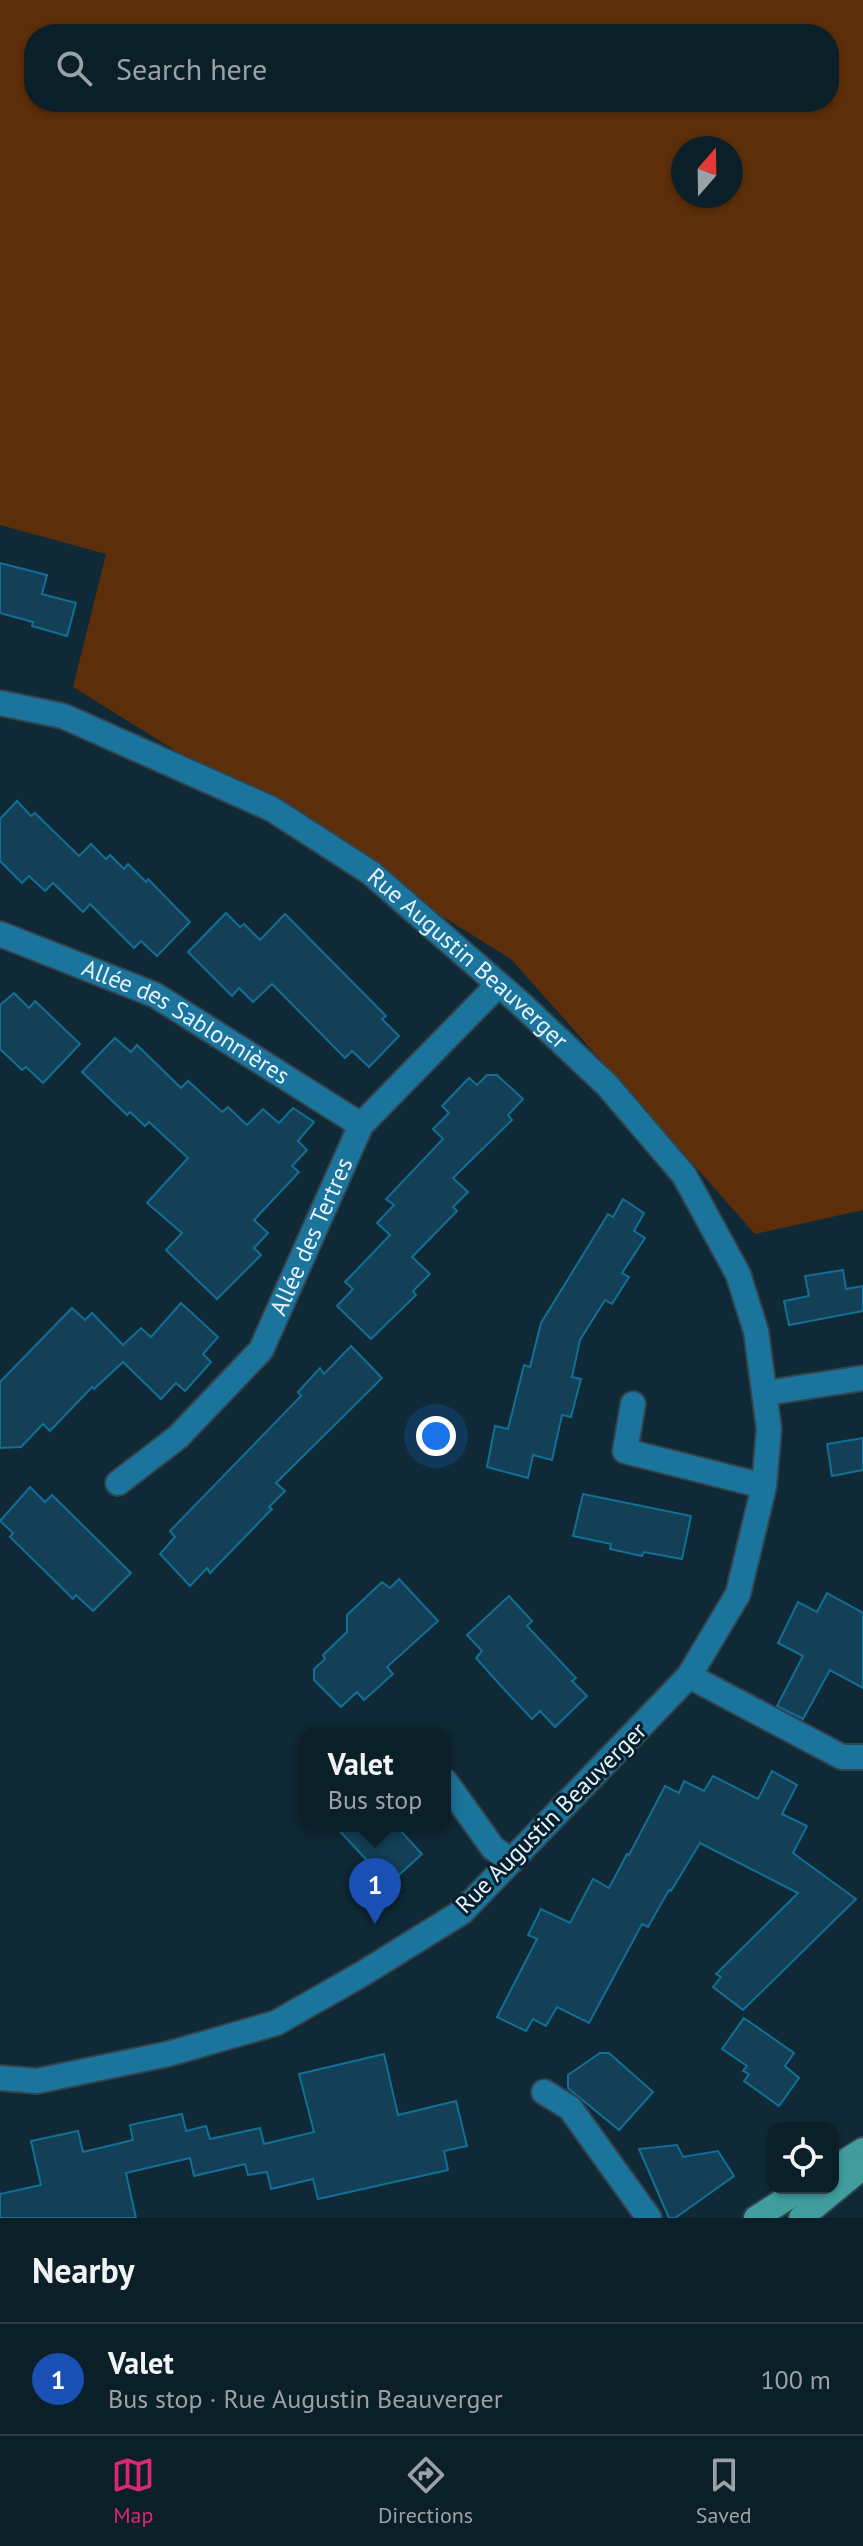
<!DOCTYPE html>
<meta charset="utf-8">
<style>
body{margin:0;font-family:"PT Sans",sans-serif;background:#192c34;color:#f1f3f6}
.controls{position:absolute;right:24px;bottom:24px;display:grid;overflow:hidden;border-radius:16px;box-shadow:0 2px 6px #0004}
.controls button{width:72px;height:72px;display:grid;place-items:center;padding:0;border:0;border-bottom:2px solid #2b3d45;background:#0b1f28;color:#f1f3f6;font:40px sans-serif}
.compass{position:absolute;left:671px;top:136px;width:72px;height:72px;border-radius:50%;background:#0b1f28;box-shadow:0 2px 6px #0004;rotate:20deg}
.you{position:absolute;left:436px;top:1436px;width:28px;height:28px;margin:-20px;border:6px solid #fff;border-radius:50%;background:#1a73e8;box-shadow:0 0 0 12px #1a73e833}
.badge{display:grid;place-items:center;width:52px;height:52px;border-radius:50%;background:#db2777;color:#fff;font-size:26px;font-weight:700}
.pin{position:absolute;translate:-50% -66px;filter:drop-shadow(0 2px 4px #0008)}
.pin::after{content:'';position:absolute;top:42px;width:28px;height:24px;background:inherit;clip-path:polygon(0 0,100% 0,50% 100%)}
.popup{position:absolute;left:299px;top:1728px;width:152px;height:104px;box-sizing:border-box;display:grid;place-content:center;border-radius:16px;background:#0b1f28;filter:drop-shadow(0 2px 6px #0005);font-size:26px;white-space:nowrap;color:#9aa2a8}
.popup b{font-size:30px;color:#f1f3f6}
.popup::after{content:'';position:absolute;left:50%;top:100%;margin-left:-16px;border:16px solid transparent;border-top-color:#0b1f28}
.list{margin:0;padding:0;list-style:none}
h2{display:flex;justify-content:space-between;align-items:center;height:104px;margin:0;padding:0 32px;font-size:34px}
h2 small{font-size:26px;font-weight:400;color:#9aa2a8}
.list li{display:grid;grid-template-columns:52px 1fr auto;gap:24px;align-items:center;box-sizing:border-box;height:112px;padding:0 32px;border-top:2px solid #2b3d45}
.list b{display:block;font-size:30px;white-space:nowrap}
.list p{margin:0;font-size:26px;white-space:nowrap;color:#9aa2a8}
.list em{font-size:26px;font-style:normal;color:#9aa2a8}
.icon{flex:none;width:44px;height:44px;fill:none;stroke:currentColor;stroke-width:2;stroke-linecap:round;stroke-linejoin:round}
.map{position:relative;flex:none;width:863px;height:2218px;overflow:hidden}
.search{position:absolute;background:#0b1f28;box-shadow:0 2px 6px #0004;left:24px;right:24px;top:24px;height:88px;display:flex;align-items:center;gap:20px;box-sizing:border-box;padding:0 28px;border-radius:32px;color:#9aa2a8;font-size:30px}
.sheet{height:216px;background:#0b1f28}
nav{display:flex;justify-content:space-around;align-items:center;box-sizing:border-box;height:112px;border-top:2px solid #2b3d45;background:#0b1f28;font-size:22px;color:#9aa2a8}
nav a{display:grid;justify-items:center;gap:4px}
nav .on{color:#db2777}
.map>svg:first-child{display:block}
.green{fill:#5c2e09;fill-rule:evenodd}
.building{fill:#134056;stroke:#126f96;stroke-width:2}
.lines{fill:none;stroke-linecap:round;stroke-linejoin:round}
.street-casing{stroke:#32434e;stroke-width:28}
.primary-casing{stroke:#32434e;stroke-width:28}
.street{stroke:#1b749c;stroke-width:24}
.primary{stroke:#409c9d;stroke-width:24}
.labels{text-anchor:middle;stroke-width:6;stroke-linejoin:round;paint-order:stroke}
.street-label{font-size:24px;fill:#e4f3fc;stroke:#051f2c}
</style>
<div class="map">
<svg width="863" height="2218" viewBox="0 0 863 2218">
<rect width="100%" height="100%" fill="#0f2936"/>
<path class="green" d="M0 0H863V1210L755 1234 511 959 73 687 106 554 0 525ZM34 34H829V102H34ZM683 148H731V196H683Z"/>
<g class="building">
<polygon points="0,563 47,575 42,594 76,603 67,636 32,626 33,622 0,613"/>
<polygon points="17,801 31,816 35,813 79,856 91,844 106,859 110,855 124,869 128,864 146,882 148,879 190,922 157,956 141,941 134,948 90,904 83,912 53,883 45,891 29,876 22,883 0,861 0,819"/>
<polygon points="226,913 240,927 244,924 260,940 285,914 386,1016 382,1019 399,1036 369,1067 352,1051 345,1058 272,984 253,1002 239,988 232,996 188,952"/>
<polygon points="14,993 29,1008 35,1001 80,1044 43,1083 26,1067 22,1070 0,1049 0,1005"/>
<polygon points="115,1038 131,1052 137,1045 181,1088 188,1081 222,1112 228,1107 247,1125 263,1109 279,1123 293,1108 314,1122 298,1141 307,1150 292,1166 299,1172 254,1220 268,1233 254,1248 261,1255 217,1299 166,1250 182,1233 147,1203 188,1158 149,1122 145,1126 130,1112 127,1115 82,1072"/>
<polygon points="487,1075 497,1075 523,1099 508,1115 512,1120 453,1178 468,1192 453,1207 457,1211 412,1257 430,1274 413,1291 416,1295 371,1339 337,1306 353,1289 345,1282 390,1235 377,1223 394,1205 386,1199 443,1139 433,1129 449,1113 442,1106 469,1078 477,1085"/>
<polygon points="623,1199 644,1213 634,1231 645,1238 622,1273 629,1277 612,1304 605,1300 580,1340 572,1377 581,1379 571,1417 562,1415 552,1460 533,1455 528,1478 487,1467 495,1426 508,1429 524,1365 530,1367 541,1323 608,1214 613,1217"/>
<polygon points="843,1270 846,1289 863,1286 863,1311 789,1325 784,1301 809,1296 805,1276"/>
<polygon points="181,1303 218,1337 203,1354 211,1362 185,1391 176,1383 161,1399 123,1362 94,1389 92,1387 50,1431 43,1424 21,1447 0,1448 0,1382 72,1308 85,1320 92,1313 123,1345 141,1328 151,1337"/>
<polygon points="351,1346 382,1378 276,1483 285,1491 269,1507 272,1509 210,1573 207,1568 190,1586 160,1554 175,1537 170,1531 301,1396 298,1392 320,1368 324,1374"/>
<polygon points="863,1438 863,1470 832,1476 827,1444"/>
<polygon points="30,1487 45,1502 52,1495 131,1573 93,1611 76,1595 73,1599 60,1586 10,1537 13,1533 0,1521"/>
<polygon points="583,1494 691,1516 682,1559 644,1552 642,1556 610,1549 611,1544 573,1536"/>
<polygon points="399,1579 438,1621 387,1667 393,1674 364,1700 357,1692 341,1707 314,1680 314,1669 325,1659 323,1655 347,1632 347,1615 382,1582 390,1588"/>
<polygon points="827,1593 863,1613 863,1688 830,1670 803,1719 777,1706 803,1656 778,1643 798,1602 817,1612"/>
<polygon points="509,1596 532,1621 527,1626 576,1678 572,1681 587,1696 555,1727 540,1711 532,1719 502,1687 476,1658 482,1651 467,1635"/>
<polygon points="772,1771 797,1785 782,1814 807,1826 793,1853 856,1899 743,2010 713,1987 721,1977 716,1974 798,1893 700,1843 671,1891 669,1890 648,1927 642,1924 589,2023 557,2007 546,2026 533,2019 526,2031 497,2017 537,1939 528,1935 541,1909 570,1923 593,1879 609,1888 627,1854 629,1855 665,1786 679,1793 684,1781 704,1791 713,1776 758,1799"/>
<polygon points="335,1826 396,1826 422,1854 389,1884"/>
<polygon points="744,2018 794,2053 785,2066 799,2078 779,2106 744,2081 749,2074 743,2071 747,2066 722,2049"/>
<polygon points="600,2053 609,2053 653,2092 619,2130 568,2088 568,2075"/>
<polygon points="384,2054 398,2115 456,2101 467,2146 444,2151 448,2170 318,2199 313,2179 271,2189 267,2172 248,2175 245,2164 194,2176 190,2158 126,2173 136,2218 0,2218 0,2194 41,2185 31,2141 78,2131 83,2152 133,2140 130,2125 182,2114 186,2131 206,2126 210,2139 260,2128 264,2144 314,2132 299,2074"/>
<polygon points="677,2145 683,2157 718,2151 734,2176 675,2218 669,2218 639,2149"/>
</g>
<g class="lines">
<defs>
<g id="street">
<path id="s1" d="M0 703 63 716 272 809 371 873 520 1003 607 1085 684 1175 738 1274 756 1331 769 1429 764 1486 738 1594 689 1676 462 1912 362 1974 276 2023 168 2054 37 2081 0 2078"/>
<path id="s2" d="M0 934 155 995 361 1125"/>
<polyline points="766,1393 863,1378"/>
<polyline points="633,1404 625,1451 764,1486"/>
<path id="s3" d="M118 1483 178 1437 261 1350 361 1125 498 985"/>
<polyline points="689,1676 842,1757 863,1757"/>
<polyline points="445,1781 493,1848 511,1861"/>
<polyline points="544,2092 570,2108 649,2218"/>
</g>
<g id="primary">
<polyline points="833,2169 863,2150"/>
<polyline points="756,2218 803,2188"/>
<polyline points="801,2218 863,2167"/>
</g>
</defs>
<use href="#street" class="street-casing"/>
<use href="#primary" class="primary-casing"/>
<use href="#street" class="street"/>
<use href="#primary" class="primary"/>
</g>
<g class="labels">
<g class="street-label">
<text dy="8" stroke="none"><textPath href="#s1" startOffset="540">Rue Augustin Beauverger</textPath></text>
<text dy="8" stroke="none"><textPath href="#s2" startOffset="206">Allée des Sablonnières</textPath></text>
<text dy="8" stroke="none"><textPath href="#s3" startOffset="320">Allée des Tertres</textPath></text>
<text transform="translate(551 1818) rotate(-45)" y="8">Rue Augustin Beauverger</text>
</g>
</g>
</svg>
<div class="controls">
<button><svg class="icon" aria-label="locate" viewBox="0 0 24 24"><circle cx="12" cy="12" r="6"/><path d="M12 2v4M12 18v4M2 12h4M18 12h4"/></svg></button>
</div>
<svg class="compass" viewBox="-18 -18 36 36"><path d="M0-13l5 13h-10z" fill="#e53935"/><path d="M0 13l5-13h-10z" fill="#9aa2a8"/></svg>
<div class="you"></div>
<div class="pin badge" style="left:375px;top:1924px;background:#1a4fb4">1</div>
<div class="popup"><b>Valet</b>Bus stop</div>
<div class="search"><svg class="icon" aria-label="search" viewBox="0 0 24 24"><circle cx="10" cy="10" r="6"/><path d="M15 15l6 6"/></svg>Search here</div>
</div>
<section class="sheet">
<h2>Nearby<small></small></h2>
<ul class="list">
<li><span class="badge" style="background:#1a4fb4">1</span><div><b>Valet</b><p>Bus stop · Rue Augustin Beauverger</p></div><em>100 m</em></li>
</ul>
</section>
<nav>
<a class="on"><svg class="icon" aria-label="map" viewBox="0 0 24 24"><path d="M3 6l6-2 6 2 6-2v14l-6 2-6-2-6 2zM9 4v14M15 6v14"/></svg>Map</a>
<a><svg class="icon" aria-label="directions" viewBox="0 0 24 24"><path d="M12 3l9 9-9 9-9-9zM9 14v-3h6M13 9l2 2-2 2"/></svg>Directions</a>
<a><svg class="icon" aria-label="saved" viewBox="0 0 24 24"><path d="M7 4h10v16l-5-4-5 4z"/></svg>Saved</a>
</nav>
